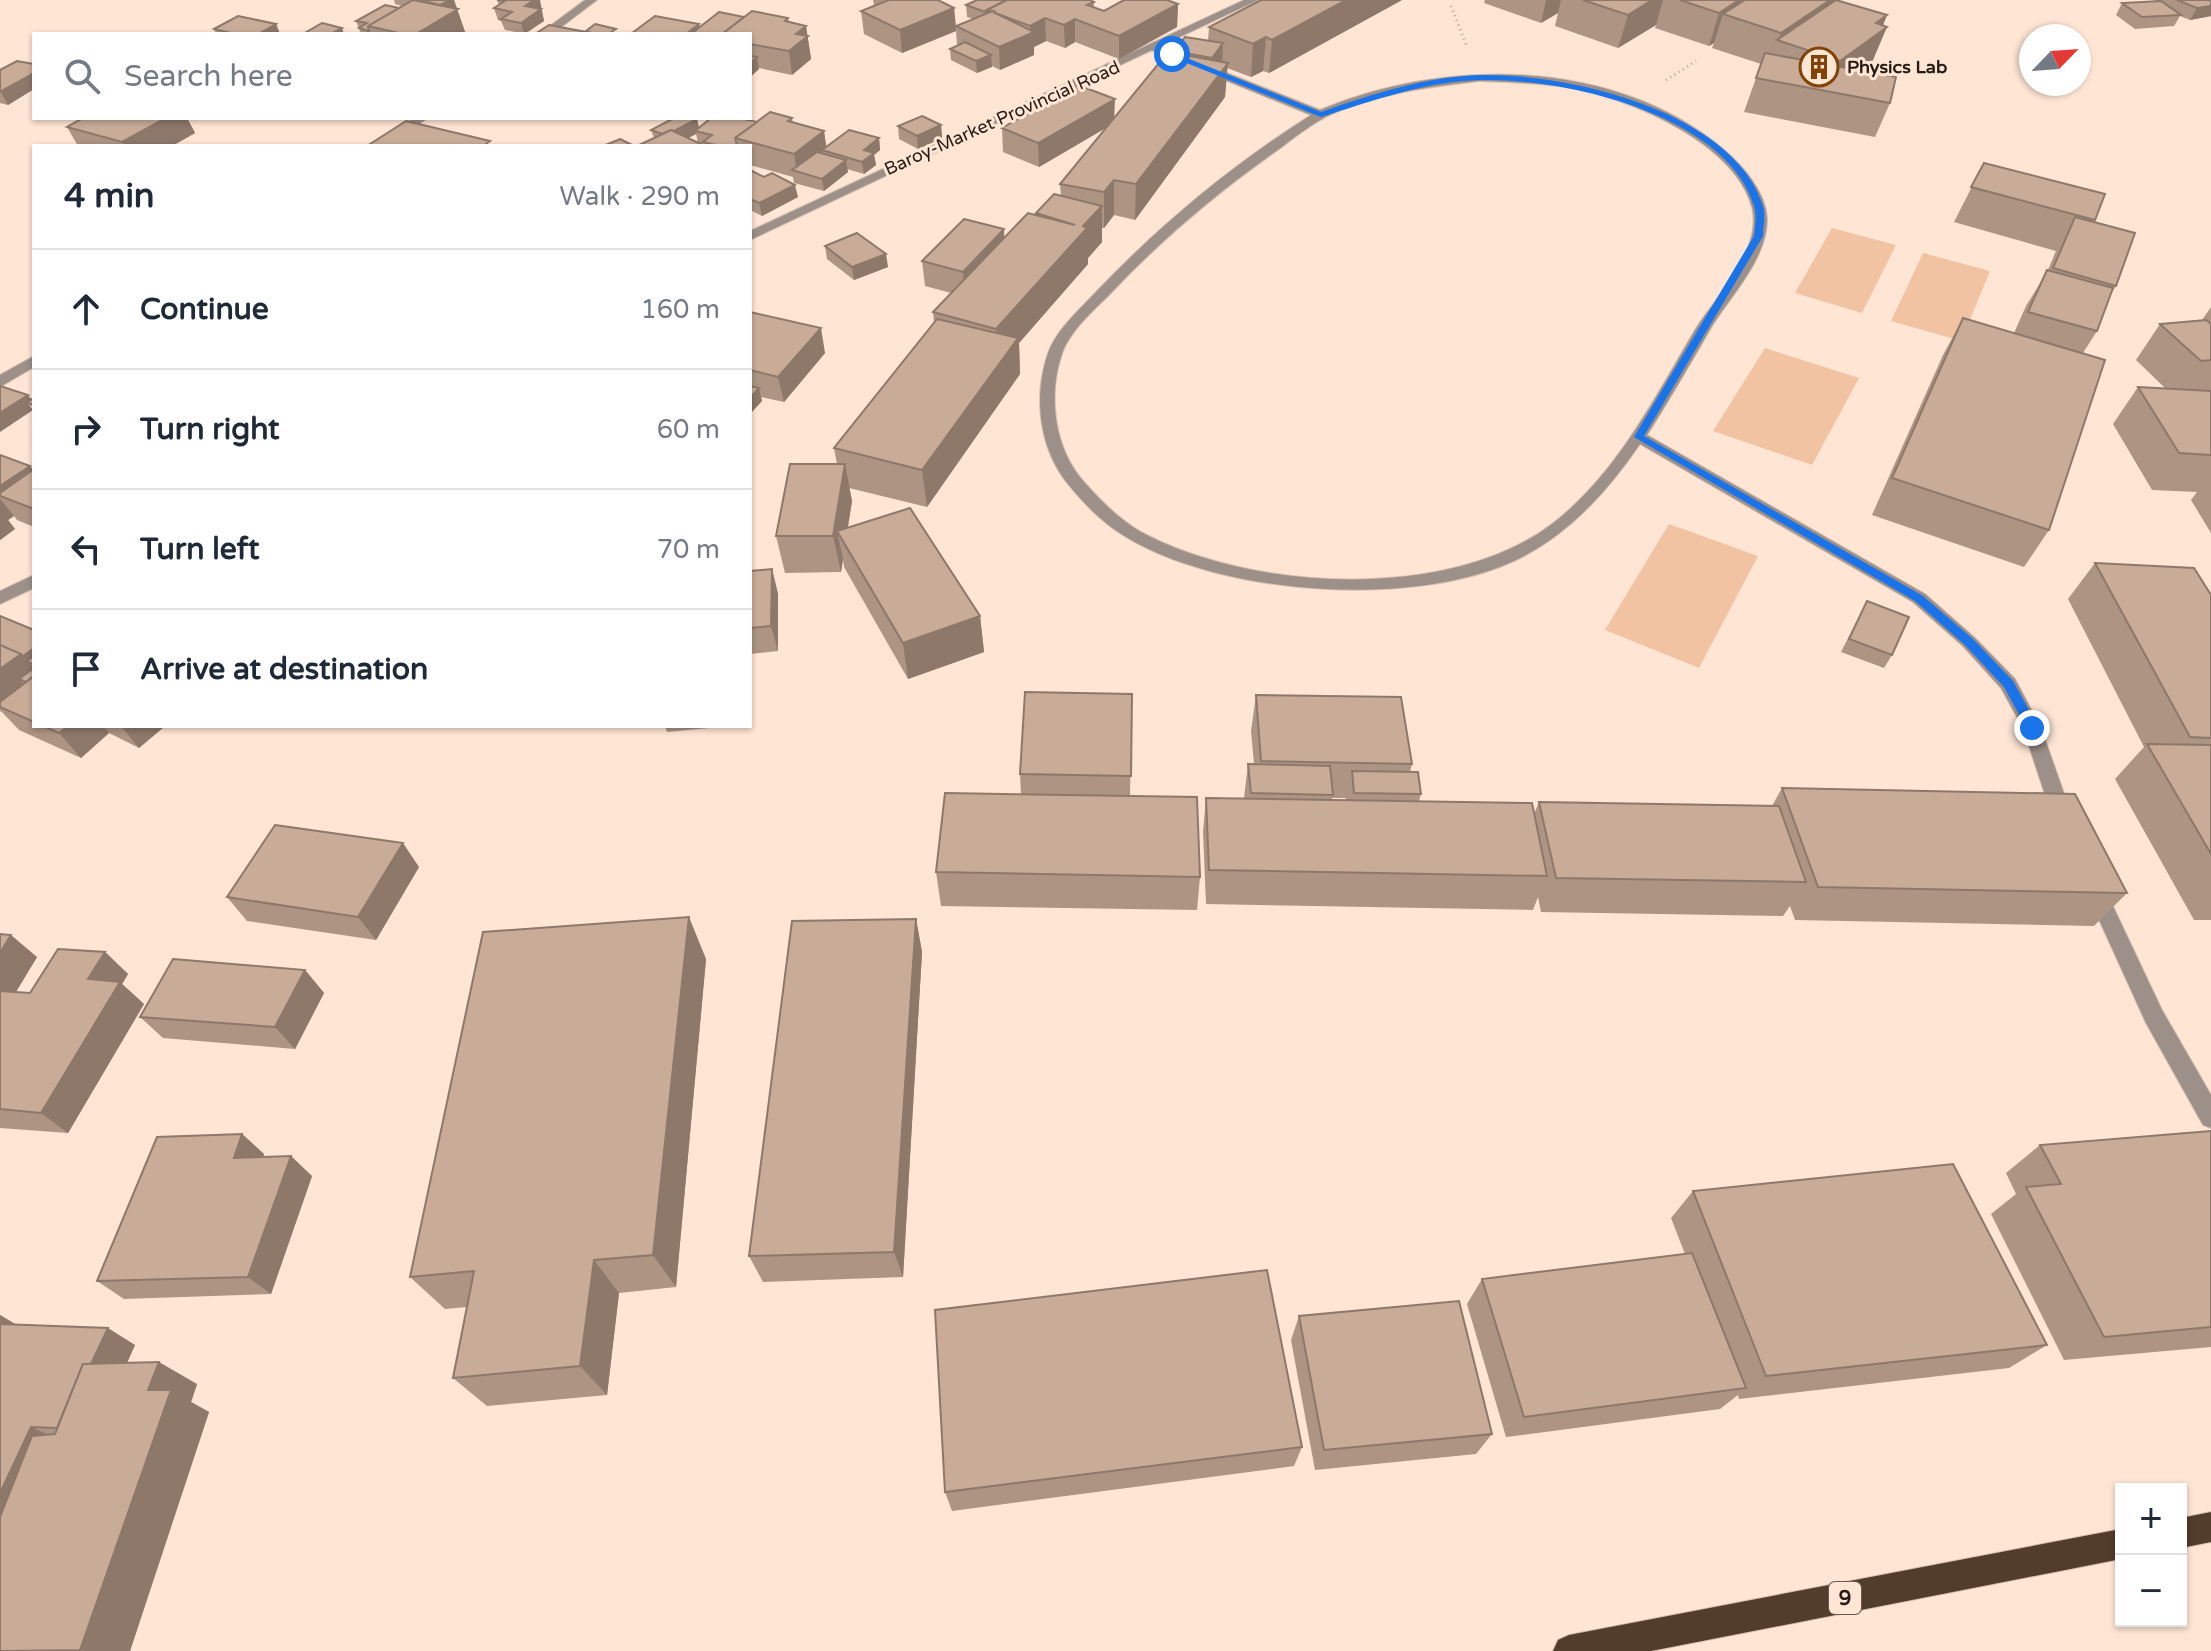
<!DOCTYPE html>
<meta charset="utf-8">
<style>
body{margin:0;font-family:"Varela Round",sans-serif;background:#f6f6f7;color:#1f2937}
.controls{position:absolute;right:24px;bottom:24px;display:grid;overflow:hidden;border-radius:0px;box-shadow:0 2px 6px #0004}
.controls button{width:72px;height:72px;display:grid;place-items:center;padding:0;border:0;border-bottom:2px solid #e0e1e3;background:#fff;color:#1f2937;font:40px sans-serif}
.compass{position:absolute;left:2019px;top:24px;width:72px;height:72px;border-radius:50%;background:#fff;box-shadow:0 2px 6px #0004;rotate:65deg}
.stop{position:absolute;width:24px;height:24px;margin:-18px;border:6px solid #1a73e8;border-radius:50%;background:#fff}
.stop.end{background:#1a73e8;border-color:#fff;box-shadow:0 2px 8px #0008}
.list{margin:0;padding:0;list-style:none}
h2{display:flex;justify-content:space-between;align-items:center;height:104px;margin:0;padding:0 32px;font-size:34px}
h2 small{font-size:26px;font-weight:400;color:#747a83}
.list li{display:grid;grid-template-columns:52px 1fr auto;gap:24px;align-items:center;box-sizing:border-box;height:120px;padding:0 32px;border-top:2px solid #e0e1e3}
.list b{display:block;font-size:30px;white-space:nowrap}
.list em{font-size:26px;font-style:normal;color:#747a83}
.icon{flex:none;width:44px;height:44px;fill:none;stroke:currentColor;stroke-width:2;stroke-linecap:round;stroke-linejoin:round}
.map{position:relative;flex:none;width:2211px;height:1651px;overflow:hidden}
.search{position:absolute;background:#fff;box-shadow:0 2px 6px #0004;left:32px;top:32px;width:720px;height:88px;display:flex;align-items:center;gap:20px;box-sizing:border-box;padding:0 28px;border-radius:0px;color:#747a83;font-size:30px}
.panel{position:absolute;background:#fff;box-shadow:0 2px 6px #0004;left:32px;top:144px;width:720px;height:584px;border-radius:0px}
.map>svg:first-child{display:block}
.green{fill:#f2c3a3}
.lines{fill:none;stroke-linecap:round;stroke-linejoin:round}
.service-casing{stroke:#d7c1b2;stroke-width:2}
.minor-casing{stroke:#d7c1b2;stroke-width:2}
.tertiary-casing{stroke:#d7c1b2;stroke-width:2}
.trunk-casing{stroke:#d7c1b2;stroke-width:2}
.path{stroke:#bda89a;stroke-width:3;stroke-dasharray:1 4;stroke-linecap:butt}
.service{fill:#9d9088;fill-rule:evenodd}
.minor{fill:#9d9088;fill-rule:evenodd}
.tertiary{fill:#9d9088;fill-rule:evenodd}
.trunk{fill:#523c2c;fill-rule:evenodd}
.wall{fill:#ad9483;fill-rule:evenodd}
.shaded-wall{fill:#8d786a}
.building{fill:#c9ac98;stroke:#8d786a;stroke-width:2}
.route{fill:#1a73e8}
.labels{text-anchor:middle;stroke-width:6;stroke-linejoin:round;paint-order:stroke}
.far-poi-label{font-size:18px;font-weight:bold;fill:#271c15;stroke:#fee5d4;text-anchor:start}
.far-street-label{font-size:18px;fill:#271c15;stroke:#fee5d4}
.shield{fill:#fee5d4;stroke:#68584e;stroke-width:2}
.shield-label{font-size:20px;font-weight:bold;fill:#271c15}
</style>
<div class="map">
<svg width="2211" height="1651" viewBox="0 0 2211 1651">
<rect width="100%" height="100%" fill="#fee5d4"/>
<g class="green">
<polygon points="1832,228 1896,245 1862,313 1795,293"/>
<polygon points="1923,253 1990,271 1961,341 1891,321"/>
<polygon points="1765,348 1859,378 1812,465 1713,431"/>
<polygon points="1669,524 1758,556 1699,668 1605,630"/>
</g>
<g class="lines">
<defs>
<g id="service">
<path d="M1151 46H1159L1320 110C1445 57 1615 58 1723 149 1743 166 1766 192 1767 219 1767 259 1732 294 1712 326 1691 362 1670 399 1647 435L1925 594 1975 638 2015 679 2041 728 2072 816 2069 822H2055L2052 816 2023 728 2001 688 1963 646 1913 602 1640 444C1609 489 1573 530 1524 556 1423 610 1223 596 1126 537 1104 524 1084 504 1068 484 1039 448 1033 397 1048 353 1057 329 1080 309 1097 291 1161 224 1232 165 1311 115L1151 50ZM1479 81C1510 82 1542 83 1572 88 1631 99 1735 143 1752 207 1763 251 1716 296 1695 330 1655 398 1616 475 1552 524 1449 602 1251 591 1141 532 1120 520 1101 501 1085 483 1054 449 1047 395 1063 351 1072 329 1094 310 1110 294 1160 241 1213 196 1272 154 1292 140 1311 123 1334 113 1379 93 1430 87 1479 81Z"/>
<polygon points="2095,881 2102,883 2162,1010 2211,1095 2211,1128 2203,1125 2146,1023 2085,889 2088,883"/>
</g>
<g id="minor">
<polygon points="585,0 597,0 552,34 539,34"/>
<polygon points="414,118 428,118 386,146 372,146"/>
<polygon points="34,356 34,367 0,387 0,375"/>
</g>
<g id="tertiary">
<polygon points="1244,0 1258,0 750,240 750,231"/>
<polygon points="34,575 34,588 0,604 0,591"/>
</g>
<g id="trunk">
<polygon points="2211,1512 2211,1542 2181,1548 2181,1518"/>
<polygon points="2121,1529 2121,1559 1651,1651 1553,1651 1558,1640 1569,1635"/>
</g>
</defs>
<use href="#service" class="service-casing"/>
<use href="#minor" class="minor-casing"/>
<use href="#tertiary" class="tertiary-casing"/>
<use href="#trunk" class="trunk-casing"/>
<g class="path">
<polyline points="1451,6 1467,47"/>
<polyline points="1666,80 1696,61"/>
</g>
<use href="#service" class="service"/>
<use href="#minor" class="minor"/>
<use href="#tertiary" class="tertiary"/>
<use href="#trunk" class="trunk"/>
</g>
<g class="wall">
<polygon points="394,0 454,0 465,32 462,34 361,34 356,21 402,6 395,4"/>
<polygon points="497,0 542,8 541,9 544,21 525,34 505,30 501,21 498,20 494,8 499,5"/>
<polygon points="873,0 938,0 954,8 956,26 973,19 967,17 966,5 1094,2 1094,8 1104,11 1178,4 1177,27 1119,59 1075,42 1065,48 1046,41 1034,47 1034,55 1000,70 992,66 977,73 951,60 950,49 957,45 956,31 902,53 864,34 861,11 874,5"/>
<polygon points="1402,0 1269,73 1263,71 1251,77 1227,68 1225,97 1135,220 1114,215 1104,228 1102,228 1102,242 1088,258 1088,264 1019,343 1020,374 927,507 849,488 852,501 848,527 980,616 984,652 908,679 844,567 843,559 841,572 785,573 776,536 837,464 834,448 934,322 933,312 951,293 925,286 922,261 1004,238 1036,215 1036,213 1061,196 1060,184 1106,128 1039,167 1003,152 1002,128 1114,118 1174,53 1174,51 1208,41 1209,27"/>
<polygon points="1485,0 1838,0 1883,26 1873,60 1860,70 1890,103 1875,137 1744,112 1761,64 1712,48 1714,43 1709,46 1655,28 1656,25 1618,48 1555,26 1558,13 1541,23 1484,3"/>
<polygon points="2155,0 2209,0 2211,16 2190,20 2180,16 2174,26 2135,29 2116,15 2122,3 2154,1"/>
<polygon points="744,17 788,18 789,22 806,26 811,59 792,75 759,68 759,69 750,77 750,34 632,34 632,33 699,28"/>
<polygon points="276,24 280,34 216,34 214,29"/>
<polygon points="34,64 34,89 8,105 0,103 0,70"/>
<polygon points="83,118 187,118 195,133 172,146 78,146 67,127"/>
<path d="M792 118 793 123 824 131 826 147 879 138 880 150 874 155 876 165 864 174 847 169 848 172 824 191 794 183 793 177 750 165V146H637L654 138 651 130 697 119 699 128ZM696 134 698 143 688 138Z"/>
<polygon points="941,125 942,138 918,149 899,139 898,126"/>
<polygon points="1984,163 2105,194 2094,222 2116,286 2112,292 2097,331 2083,353 2049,530 2024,567 1872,515 1943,355 1963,318 2014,333 2026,306 2048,270 2056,251 1954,222"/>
<polygon points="750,170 798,197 762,216 750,210"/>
<polygon points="825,246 888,267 854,280 827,259"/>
<polygon points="2211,307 2211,533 2191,500 2197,492 2152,490 2113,424 2138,387 2166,389 2136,360 2160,324 2202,320"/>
<polygon points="750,312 825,353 784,402 761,397 762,401 750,414"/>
<polygon points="0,455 34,469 34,527 17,520 14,516 8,520 15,529 0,540"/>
<polygon points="2095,563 2211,595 2211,920 2194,920 2115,779 2144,747 2068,599"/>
<polygon points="772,569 778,594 778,651 750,654 750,571"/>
<polygon points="1867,601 1892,655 1884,668 1841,652"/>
<polygon points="0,616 34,630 34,726 165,726 139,748 109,733 81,758 19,730 1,711 0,712"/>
<polygon points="1132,694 1130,796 1200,877 1197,910 941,906 936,872 1021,794 1020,774"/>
<path d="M1256 695 1412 764 1410 772 1421 794 1419 801 1534 814 1539 802 1772 806 1782 788 2127 893 2094 926 1795 920 1790 906 1783 916 1541 912 1538 897 1533 910 1206 904 1203 832 1206 798H1244L1248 764H1254L1251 731ZM1332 798H1346L1345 800H1332Z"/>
<polygon points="665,726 730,726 667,732"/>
<polygon points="419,867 376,940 247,921 227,897"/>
<polygon points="916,919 922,952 903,1277 763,1282 749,1256"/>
<polygon points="0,934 37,957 16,992 30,993 105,952 128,974 122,984 144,1004 68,1133 0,1128"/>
<polygon points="706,959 676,1287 619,1293 607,1395 487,1406 453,1378 467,1307 445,1309 410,1277"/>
<polygon points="305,970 324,993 295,1049 163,1038 140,1017"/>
<polygon points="2211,1131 2211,1347 2064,1360 1991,1214 2016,1194 2006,1173 2040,1145"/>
<polygon points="242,1134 264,1154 263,1157 312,1176 271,1294 124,1299 97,1281"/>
<polygon points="1693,1191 2047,1345 2009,1368 1739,1399 1738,1395 1720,1409 1506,1437 1467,1304 1482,1279 1685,1254 1671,1218"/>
<polygon points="0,1315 15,1324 135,1345 127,1363 197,1384 191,1402 209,1412 130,1651 0,1651"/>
<polygon points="1299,1316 1492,1434 1476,1454 1315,1470 1291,1340"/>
<polygon points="1302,1447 1294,1466 952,1511 945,1492"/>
</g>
<g class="shaded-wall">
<polygon points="440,0 454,0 465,32 462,34 416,34 444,17"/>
<polygon points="534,0 540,0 544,21 524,34 521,23 525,6"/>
<polygon points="1346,0 1402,0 1269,73 1272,40"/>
<polygon points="1546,0 1561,0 1558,13 1541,23"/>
<polygon points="1652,0 1663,0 1656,25 1618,48 1628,15"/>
<polygon points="1739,0 1770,0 1723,14 1714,43 1709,46 1719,13"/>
<polygon points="1830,0 1836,0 1778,41 1781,33"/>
<polygon points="1178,4 1177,27 1119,59 1119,36"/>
<polygon points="2211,6 2211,16 2190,20 2197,8"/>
<polygon points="954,8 956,31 902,53 900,30"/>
<polygon points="1887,15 1881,31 1887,27 1873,60 1831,92 1828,91 1840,61 1876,23"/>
<polygon points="1045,18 1046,41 1034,47 1034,55 1000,70 999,47 1030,33 1030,26"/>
<polygon points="1075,19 1075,42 1065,48 1064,25"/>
<polygon points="276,24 280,34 258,34"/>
<polygon points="699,24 701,34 686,34"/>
<polygon points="806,26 811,59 792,75 789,51 796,34"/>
<polygon points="342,28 344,34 331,34"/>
<polygon points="1266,37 1263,71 1251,77 1253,44"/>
<polygon points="1223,43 1222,71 1228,63 1225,97 1135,220 1136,184 1211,85 1212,58"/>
<polygon points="991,55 992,67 977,73 976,61"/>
<polygon points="757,57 759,69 750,77 750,63"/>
<polygon points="34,73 34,89 8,105 1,92"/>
<polygon points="1115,99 1114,123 1039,167 1038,143"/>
<polygon points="166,118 187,118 195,133 172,146 125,146 122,142"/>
<polygon points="697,119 700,132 695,131 696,134 673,146 666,136"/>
<polygon points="941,125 942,138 918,149 917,136"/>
<polygon points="824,131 827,152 822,150 823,158 797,172 794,154"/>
<polygon points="879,138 880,150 874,155 876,165 864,174 862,162 864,150"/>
<polygon points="846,160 848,172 824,191 822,179"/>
<polygon points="1114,180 1114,215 1104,228 1104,192"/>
<polygon points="795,185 798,197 762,216 759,203"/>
<polygon points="1102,206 1102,242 1088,258 1088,264 1019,343 1020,374 927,507 922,470 998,365 996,329 1083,226"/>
<polygon points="1004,229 1005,254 965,297 963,272"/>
<polygon points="886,254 888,267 854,280 852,267"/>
<polygon points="821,328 825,353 784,402 778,377"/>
<polygon points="759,388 762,401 750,414 750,398"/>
<polygon points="28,395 34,403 27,402 33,410 0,432 0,413"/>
<polygon points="845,464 852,501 845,544 837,531 843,559 841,572 833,536"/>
<polygon points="30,466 34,471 0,496 0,486"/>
<polygon points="0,499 14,516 8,520 15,529 0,540"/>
<polygon points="772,569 778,594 778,651 771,626"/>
<polygon points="980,616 984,652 908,679 903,643"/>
<polygon points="34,648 34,665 30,664 23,656"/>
<polygon points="21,654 34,669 19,679 28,690 0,707 0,669"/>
<polygon points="68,726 103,726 109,733 81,758 59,733"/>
<polygon points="121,726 165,726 139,748"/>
<polygon points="403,843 419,867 376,940 358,917"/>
<polygon points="689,917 706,959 676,1287 653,1255"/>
<polygon points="916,919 922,952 903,1277 894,1252"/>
<polygon points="11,935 37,957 0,1018 0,953"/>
<polygon points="105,952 128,974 122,984 144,1004 68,1133 41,1113 88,979"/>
<polygon points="305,970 324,993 295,1049 275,1027"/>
<polygon points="242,1134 264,1154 256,1178 234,1158"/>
<polygon points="291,1156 312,1176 271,1294 248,1277"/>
<polygon points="594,1260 619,1293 607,1395 580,1366"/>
<polygon points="0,1315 15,1324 0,1354"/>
<polygon points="108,1328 135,1345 91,1442 61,1428"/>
<polygon points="159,1362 197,1384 191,1402 209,1412 130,1651 86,1651 80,1650 148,1390"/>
<polygon points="31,1427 63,1441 0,1527 0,1493"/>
</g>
<g class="building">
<polygon points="413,0 458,9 416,34 403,34 368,26"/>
<polygon points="419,0 450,0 440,5"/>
<polygon points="497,0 534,0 525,6 541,9 521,23 501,19 512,12 494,8 505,1"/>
<polygon points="889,0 938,0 954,8 900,30 861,11"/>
<polygon points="977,0 1007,0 987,10 988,13 966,5"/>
<polygon points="1007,0 1090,0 1094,2 1087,5 1104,11 1124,0 1167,0 1178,4 1119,36 1075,19 1064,25 1045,18 1030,26 993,12 1034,32 999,47 956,26 993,11 987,10"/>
<polygon points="1261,0 1346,0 1272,40 1266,37 1253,44 1209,27"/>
<polygon points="1583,0 1652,0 1628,15"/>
<polygon points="1680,0 1739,0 1719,13"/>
<polygon points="1745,0 1830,0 1781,33 1723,14"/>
<polygon points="1836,0 1887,15 1876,23 1887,27 1840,61 1777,40"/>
<polygon points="2177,0 2209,0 2211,1 2211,6 2197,8"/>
<polygon points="2161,1 2181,15 2142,17 2122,3"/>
<polygon points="385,5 399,8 368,26 369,31 359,28 367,23 356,21"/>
<polygon points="752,11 788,18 785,21 806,26 796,34 808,36 789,51 750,44 750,34 722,34"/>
<polygon points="719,12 744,17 722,34 691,34"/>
<polygon points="238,16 276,24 258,34 235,34 214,29"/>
<polygon points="655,16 699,24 686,34 639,34 632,33"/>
<polygon points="322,23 342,28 331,34 303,34"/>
<polygon points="595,24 616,29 608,34 597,34 585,32"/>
<polygon points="549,25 597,34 535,34"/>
<polygon points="1185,37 1223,43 1212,58 1174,51"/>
<polygon points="965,42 991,55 976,61 950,49"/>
<polygon points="1168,52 1228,63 1136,184 1114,180 1104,192 1060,184"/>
<polygon points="1765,53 1896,77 1890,103 1756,78"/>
<polygon points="750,56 757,57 750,63"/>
<polygon points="17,61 34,64 34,73 0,92 0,70"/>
<polygon points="1078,85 1115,99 1038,143 1002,128"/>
<polygon points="770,112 792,118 788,121 824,131 794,154 735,138"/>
<polygon points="922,116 941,125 917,136 898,126"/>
<polygon points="83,118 166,118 122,142 67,127"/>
<polygon points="674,118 694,118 697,119 674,131 671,130 662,134 651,130"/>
<polygon points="711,118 740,118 757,122 735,138 737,146 720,146 703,142 712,135 695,131"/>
<polygon points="406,121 490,141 483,146 367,146"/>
<polygon points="671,130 705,146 637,146"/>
<polygon points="849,130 879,138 864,150 874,153 862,162 822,150"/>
<polygon points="620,139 634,146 603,146"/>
<polygon points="817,152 846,160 822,179 792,170"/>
<polygon points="1984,163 2105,194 2095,220 1971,187"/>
<polygon points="750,170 764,177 772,173 795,185 759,203 750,199"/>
<polygon points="1054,194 1102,206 1083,226 1087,228 996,329 933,312 1028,213 1075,225 1036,213"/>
<polygon points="2075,217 2135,233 2116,286 2053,268"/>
<polygon points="964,219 1004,229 963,272 922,261"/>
<polygon points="857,233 886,254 852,267 825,246"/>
<polygon points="2047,270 2113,288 2097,331 2028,312"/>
<polygon points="750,312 821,328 778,377 750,370"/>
<polygon points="1963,318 2105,360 2049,530 1892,478"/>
<polygon points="937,319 1018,338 922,470 834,448"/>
<polygon points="2206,320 2211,324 2211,360 2201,361 2160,324"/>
<polygon points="0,386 28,395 0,413"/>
<polygon points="750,386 759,388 750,398"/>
<polygon points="2138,387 2211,391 2211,455 2179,453"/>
<polygon points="34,398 34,406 27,402"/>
<polygon points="0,455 30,466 0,486"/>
<polygon points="790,464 845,464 833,536 776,536"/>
<polygon points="34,469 34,509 0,496 0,493"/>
<polygon points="910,508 980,616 903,643 837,531"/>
<polygon points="2095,563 2194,568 2211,595 2211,738 2190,737"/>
<polygon points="772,569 771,626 750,628 750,571"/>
<polygon points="1867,601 1909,617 1892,655 1849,639"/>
<polygon points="0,616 34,630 34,648 23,656 0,645"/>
<polygon points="0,645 21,654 0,669"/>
<polygon points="34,656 34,665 27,661"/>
<polygon points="34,668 34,676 26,682 19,679"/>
<polygon points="34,676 34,722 0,707 0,702"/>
<polygon points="1025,692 1132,694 1131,776 1020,774"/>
<polygon points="1256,695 1401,697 1412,764 1261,761"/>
<polygon points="43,726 68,726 59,733"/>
<polygon points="2147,744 2211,745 2211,854"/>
<polygon points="1248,764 1330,766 1333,795 1251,793"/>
<polygon points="1352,771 1418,772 1421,794 1354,793"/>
<polygon points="1782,788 2075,794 2127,893 1818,887"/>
<polygon points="945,793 1197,797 1200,877 936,872"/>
<polygon points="1206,798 1532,803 1547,876 1209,870"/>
<polygon points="1539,802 1779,806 1806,882 1556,878"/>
<polygon points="275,825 403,843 358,917 227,897"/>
<polygon points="689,917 653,1255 594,1260 580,1366 453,1378 474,1271 410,1277 483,932"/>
<polygon points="916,919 894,1252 749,1256 792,921"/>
<polygon points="0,934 11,935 0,953"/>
<polygon points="58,949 105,952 88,979 120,982 41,1113 0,1109 0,991 30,993"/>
<polygon points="173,959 305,970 275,1027 140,1017"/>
<polygon points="2211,1131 2211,1327 2104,1337 2026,1187 2061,1184 2040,1145"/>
<polygon points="242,1134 234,1158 291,1156 248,1277 97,1281 157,1137"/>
<polygon points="1953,1164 2047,1345 1766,1376 1693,1191"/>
<polygon points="1692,1253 1746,1388 1524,1417 1482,1279"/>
<polygon points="1267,1270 1302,1447 945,1492 935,1310"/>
<polygon points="1459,1301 1492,1434 1324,1450 1299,1316"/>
<polygon points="0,1324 108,1328 91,1364 83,1364 57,1428 31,1427 0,1493"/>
<polygon points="159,1362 148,1390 171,1390 80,1650 0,1651 0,1517 32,1436 55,1434 83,1364"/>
</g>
<path class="route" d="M1172 52 1321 112C1372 94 1426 77 1480 75 1567 73 1734 111 1763 206 1766 215 1763 227 1763 236L1644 436 1923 596 1973 639 2013 681 2039 728 2037 731H2028L2004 687 1965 645 1915 601 1634 437 1754 236C1755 227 1757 215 1754 206 1726 114 1564 78 1481 80 1425 81 1373 101 1321 117L1169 56Z"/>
<defs>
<symbol id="building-ring" viewBox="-11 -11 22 22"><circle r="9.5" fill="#fee5d4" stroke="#834307" stroke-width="1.5"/><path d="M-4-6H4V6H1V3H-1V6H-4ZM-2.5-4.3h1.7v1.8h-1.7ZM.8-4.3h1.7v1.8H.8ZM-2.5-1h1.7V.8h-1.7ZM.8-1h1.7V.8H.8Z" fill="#834307"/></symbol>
</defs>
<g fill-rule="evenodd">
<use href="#building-ring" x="1797" y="45" width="44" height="44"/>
</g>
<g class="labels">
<g class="far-poi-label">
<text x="1847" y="73">Physics Lab</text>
</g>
<g class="far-street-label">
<text transform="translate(1002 118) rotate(-24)" y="6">Baroy-Market Provincial Road</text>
</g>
<rect class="shield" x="1829" y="1582" width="32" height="32" rx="6"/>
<g class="shield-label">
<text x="1845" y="1605">9</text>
</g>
</g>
</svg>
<div class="controls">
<button>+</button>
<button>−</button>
</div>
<svg class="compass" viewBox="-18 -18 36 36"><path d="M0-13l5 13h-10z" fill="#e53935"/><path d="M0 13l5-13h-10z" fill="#747a83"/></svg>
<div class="stop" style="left:1172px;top:54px"></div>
<div class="stop end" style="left:2032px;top:728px"></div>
<div class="search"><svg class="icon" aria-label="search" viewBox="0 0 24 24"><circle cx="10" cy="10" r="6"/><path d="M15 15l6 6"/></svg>Search here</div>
<section class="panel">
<h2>4 min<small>Walk · 290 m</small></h2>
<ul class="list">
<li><svg class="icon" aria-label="ahead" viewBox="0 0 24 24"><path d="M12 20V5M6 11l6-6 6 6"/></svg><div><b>Continue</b></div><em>160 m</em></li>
<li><svg class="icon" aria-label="right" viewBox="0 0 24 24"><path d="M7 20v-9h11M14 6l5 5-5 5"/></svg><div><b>Turn right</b></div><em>60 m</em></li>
<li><svg class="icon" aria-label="left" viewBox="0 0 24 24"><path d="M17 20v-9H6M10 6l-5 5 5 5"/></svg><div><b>Turn left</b></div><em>70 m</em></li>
<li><svg class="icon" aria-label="arrive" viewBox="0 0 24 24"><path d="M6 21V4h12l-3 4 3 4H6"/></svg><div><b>Arrive at destination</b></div></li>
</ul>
</section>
</div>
